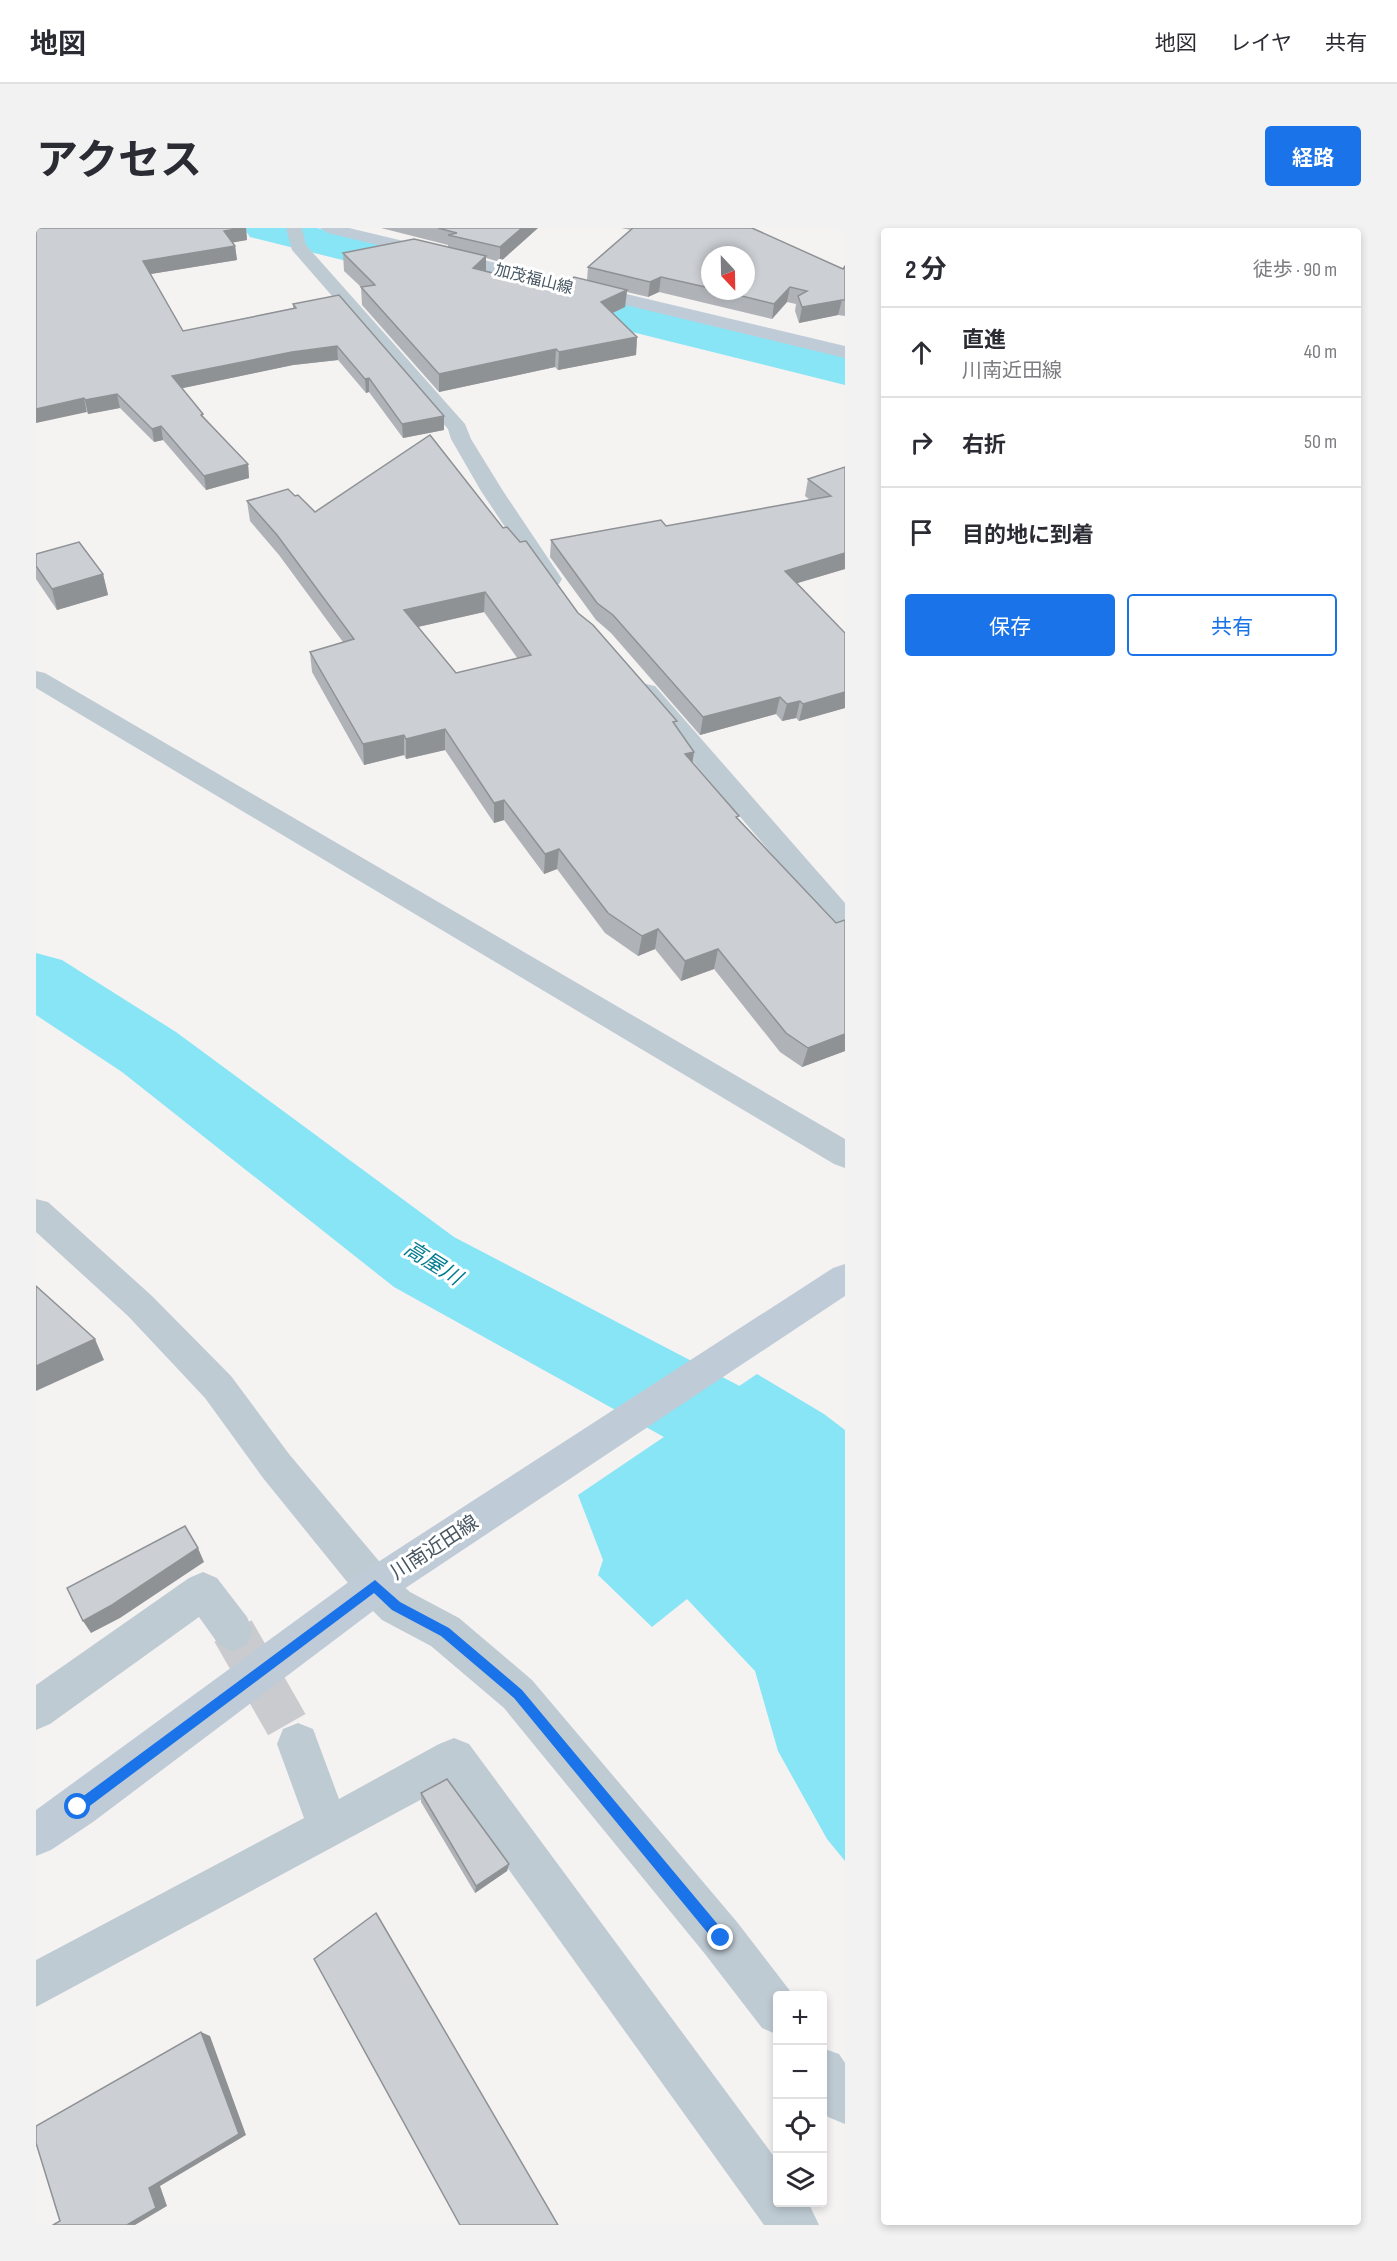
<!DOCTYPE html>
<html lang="ja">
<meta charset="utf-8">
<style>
body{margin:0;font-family:"Sofia Sans Condensed","Noto Sans JP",sans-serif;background:#f2f2f3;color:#2b2b33}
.controls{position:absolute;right:18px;bottom:18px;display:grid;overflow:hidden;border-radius:6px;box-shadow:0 3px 9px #0003}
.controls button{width:54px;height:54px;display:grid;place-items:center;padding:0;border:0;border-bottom:2px solid #e1e1e2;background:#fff;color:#2b2b33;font:30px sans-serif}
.compass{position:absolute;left:665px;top:18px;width:54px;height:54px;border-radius:50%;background:#fff;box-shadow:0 3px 9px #0003;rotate:158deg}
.stop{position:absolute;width:18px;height:18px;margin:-14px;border:4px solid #1a73e8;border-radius:50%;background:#fff}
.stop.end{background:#1a73e8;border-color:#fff;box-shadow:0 2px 6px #0008}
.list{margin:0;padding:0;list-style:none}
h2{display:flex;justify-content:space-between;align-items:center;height:78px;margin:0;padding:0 24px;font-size:26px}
h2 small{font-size:20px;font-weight:400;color:#7c7c81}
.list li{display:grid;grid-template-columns:39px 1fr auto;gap:18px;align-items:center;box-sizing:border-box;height:90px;padding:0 24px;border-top:2px solid #e1e1e2}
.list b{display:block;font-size:22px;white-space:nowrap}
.list p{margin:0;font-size:20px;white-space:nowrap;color:#7c7c81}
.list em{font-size:20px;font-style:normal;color:#7c7c81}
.actions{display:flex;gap:12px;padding:18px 24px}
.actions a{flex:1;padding:14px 0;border:2px solid #1a73e8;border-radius:6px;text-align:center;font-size:21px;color:#1a73e8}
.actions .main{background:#1a73e8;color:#fff}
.icon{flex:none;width:33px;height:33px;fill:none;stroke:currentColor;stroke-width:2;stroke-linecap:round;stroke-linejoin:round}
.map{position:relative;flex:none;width:809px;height:1997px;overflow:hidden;border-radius:6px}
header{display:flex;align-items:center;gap:36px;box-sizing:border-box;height:84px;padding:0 30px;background:#fff;border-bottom:2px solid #e1e1e2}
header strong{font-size:28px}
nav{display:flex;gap:33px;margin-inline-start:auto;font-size:21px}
.intro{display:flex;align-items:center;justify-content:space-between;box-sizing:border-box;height:144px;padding:0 36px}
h1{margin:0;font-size:42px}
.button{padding:15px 27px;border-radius:6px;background:#1a73e8;color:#fff;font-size:21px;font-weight:700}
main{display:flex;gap:36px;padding:0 36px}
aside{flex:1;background:#fff;border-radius:6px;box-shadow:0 3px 9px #0003}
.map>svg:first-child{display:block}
.water{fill:#88e5f5}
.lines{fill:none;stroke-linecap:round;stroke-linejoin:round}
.river{fill:#88e5f5;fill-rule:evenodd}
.minor-tunnel{stroke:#cacbce;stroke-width:43;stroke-dasharray:43 22;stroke-linecap:butt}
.minor{fill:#bfcbd3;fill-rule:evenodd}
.secondary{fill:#bfccd7;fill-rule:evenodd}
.wall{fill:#afb3b7;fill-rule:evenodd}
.shaded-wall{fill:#8f9295}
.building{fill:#ccd0d5;stroke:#8f9295;stroke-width:1.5;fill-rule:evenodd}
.route{fill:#1a73e8}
.labels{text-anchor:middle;stroke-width:6;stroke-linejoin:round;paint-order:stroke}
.far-street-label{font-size:16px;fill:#485762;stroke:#fff}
.street-label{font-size:20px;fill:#485762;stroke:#fff}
.water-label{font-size:21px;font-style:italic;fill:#047d92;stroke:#fff}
</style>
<header>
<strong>地図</strong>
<nav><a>地図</a><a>レイヤ</a><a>共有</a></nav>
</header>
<div class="intro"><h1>アクセス</h1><a class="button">経路</a></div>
<main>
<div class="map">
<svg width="809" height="1997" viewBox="0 0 809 1997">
<rect width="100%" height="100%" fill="#f5f2f2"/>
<polygon class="water" points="721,1146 788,1186 809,1202 809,1633 791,1611 742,1523 719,1443 651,1371 616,1399 562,1347 567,1332 542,1267"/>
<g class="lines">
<g class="river">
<polygon points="208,0 281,0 809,129 809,157 214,9"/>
<polygon points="0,725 26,732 140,804 418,1009 780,1198 809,1227 809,1337 776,1324 716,1258 358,1059 86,844 0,787"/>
</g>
<polyline class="minor-tunnel" points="197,1403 262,1516"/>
<g class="minor">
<polygon points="250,0 266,0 270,17 429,196 435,211 467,263 526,351 523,356 515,358 507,356 445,263 415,211 412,201 256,22"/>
<polygon points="0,443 9,445 809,911 809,940 798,936 0,460"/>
<polygon points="610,456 619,458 809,675 809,703 799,700 601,468 598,463 601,458"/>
<polygon points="0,971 12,974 116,1068 195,1148 253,1226 353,1345 374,1364 423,1390 496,1452 701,1694 758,1768 742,1768 742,1807 726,1800 669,1726 468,1480 395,1418 346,1392 325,1371 227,1250 169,1170 92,1088 0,1004"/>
<polygon points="167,1344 181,1350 211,1389 217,1403 211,1417 197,1423 183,1417 163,1389 14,1496 0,1502 0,1457 153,1350"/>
<polygon points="262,1495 277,1501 303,1571 403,1516 418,1510 433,1516 742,1934 742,1974 772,1974 783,1997 728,1997 412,1557 0,1779 0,1732 268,1590 241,1516 247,1501"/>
<polygon points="786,1820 803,1826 809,1835 809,1896 792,1889 786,1881"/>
</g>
<g class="secondary">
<polygon points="284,0 313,0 809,118 809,130 292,5"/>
<polygon points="809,1036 809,1068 353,1371 57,1594 15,1622 0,1628 0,1582 325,1345 797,1040"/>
</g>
</g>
<g class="wall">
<polygon points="0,0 210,0 211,12 196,14 199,18 201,32 114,46 147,103 257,80 257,76 408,202 367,210 333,164 330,165 302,132 257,137 146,160 168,189 212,236 213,250 170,262 127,212 118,214 84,180 52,186"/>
<path d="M345 0H502L464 34 450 30V43L524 62 551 52 552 39 595 2 585 0H716L807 41 809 38V88L802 87 763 95 759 83 760 76 751 74 736 91 623 64 612 69 591 64 589 79 577 85 601 109 600 127 522 142 519 139 403 164 326 77 325 59 308 43 307 25 412 19V17ZM674 27 710 63H674Z"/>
<polygon points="809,239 809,341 761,355 809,405 809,480 763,493 760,490 746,493 740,486 664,507 575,405 560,392 514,329 515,312 630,298 774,272 769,268 772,251"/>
<path d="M259 268 279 284 467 300 640 498 658 524 656 535 702 591 809 823 766 839 744 824 678 741 645 753 619 721 602 728 569 705 521 641 508 646 468 592 458 595 409 522 370 531 368 527 328 537 276 444 274 424 307 414 243 327 214 293 211 273ZM448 384 482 431 420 445 382 399Z"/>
<polygon points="0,326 67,346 72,367 21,382 0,351"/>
<polygon points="385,1565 473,1636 471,1643 439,1665 385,1574"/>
</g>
<g class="shaded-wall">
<polygon points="205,0 210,0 211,12 189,16 188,3"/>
<polygon points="486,0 502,0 464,34 464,19"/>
<polygon points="199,18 201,32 109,47 107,33"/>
<polygon points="450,28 450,46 437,40"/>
<polygon points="625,49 623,64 612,69 614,54"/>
<polygon points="754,59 751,74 736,91 738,76"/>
<polygon points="591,62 589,79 563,91 565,74"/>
<polygon points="806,72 802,87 763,95 766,79"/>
<polygon points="601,109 600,127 522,142 523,124"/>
<polygon points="301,118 302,132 257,137 138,162 136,148 256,124"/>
<polygon points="520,121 519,139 403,164 403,146"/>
<polygon points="333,150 333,164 330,165 329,151"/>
<polygon points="81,166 84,180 52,186 49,172"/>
<polygon points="48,170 51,184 0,195 0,181"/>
<polygon points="408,188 408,202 367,210 366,196"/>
<polygon points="125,198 127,212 118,214 116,201"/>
<polygon points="212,236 213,250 170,262 168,248"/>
<polygon points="809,325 809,341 745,360 749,343"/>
<polygon points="67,346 72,367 21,382 16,361"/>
<polygon points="449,364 448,384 368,402 368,382"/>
<polygon points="809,464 809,480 763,493 767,476"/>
<polygon points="744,469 740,486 664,507 667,489"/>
<polygon points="764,473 760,490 746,493 751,476"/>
<polygon points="409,501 409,522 370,531 370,511"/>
<polygon points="368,507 368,527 328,537 327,516"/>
<polygon points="658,524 655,544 649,526"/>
<polygon points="468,572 468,592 458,595 458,575"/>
<polygon points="523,621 521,641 508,646 509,626"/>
<polygon points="622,701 619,721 602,728 606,708"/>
<polygon points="682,721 678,741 645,753 649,733"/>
<polygon points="809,806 809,823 766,839 772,820"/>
<polygon points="59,1111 68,1132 0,1163 0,1138"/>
<polygon points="162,1320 168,1334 84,1390 55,1405 47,1393"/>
<polygon points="473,1636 471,1643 439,1665 440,1658"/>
<polygon points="165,1804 174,1808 210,1907 124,1958 131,1978 99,1997 91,1997 113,1960"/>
</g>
<g class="building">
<polygon points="0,0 205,0 188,3 199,18 107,33 147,103 260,80 257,76 303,67 408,188 366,196 333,150 329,151 301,118 256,124 136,148 167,186 165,187 212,236 168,248 125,198 116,201 81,166 49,172 48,170 0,181"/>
<polygon points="402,0 486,0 464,19 412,7 421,5"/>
<polygon points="597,0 716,0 807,41 809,38 809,72 806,72 766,79 762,68 771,63 754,59 738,76 686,63 710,63 710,27 674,27 674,60 625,49 614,54 552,39"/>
<polygon points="378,11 450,28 437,40 524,62 538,49 591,62 565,74 601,109 523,124 520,121 403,146 325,59 339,57 307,25"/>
<path d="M394 207 467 300 471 299 484 314 490 313 542 385 557 397 641 493 637 494 658 524 649 526 703 588 700 589 800 695 809 692V806L772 820 750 805 682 721 649 733 622 701 606 708 572 685 523 621 509 626 468 572 458 575 409 501 370 511 368 507 327 516 274 424 318 411 241 307 211 273 252 261 259 268 262 267 279 284ZM449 364 495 427 420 445 368 382Z"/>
<polygon points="809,239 809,325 749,343 809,405 809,464 767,476 764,473 751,476 744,469 667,489 577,387 561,375 515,312 625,292 630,298 795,268 772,251"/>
<polygon points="43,314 67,346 16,361 0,338 0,326"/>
<polygon points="0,1058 59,1111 0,1138"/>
<polygon points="149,1298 162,1320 76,1377 47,1393 31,1360"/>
<polygon points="411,1551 473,1636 440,1658 385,1565"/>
<polygon points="340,1685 522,1997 424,1997 278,1731"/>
<polygon points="165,1804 203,1906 113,1960 120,1980 91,1997 17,1997 24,1993 0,1915 0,1898"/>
</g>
<polygon class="route" points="339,1352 364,1374 413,1400 486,1462 689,1705 691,1710 689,1715 685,1717 680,1715 478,1470 405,1408 356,1382 338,1365 47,1583 42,1585 38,1583 36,1579 38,1575"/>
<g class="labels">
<g class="far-street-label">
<text transform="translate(498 50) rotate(14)" y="6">加茂福山線</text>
</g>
<g class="street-label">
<text transform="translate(398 1319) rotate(-33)" y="7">川南近田線</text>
</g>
<g class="water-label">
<text transform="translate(397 1035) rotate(32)" y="7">高屋川</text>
</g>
</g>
</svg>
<div class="controls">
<button>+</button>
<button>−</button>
<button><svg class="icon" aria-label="locate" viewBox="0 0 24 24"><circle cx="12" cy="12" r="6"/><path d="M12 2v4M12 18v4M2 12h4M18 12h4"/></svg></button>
<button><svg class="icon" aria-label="layers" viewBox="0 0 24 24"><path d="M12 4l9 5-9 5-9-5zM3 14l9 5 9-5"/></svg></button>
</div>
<svg class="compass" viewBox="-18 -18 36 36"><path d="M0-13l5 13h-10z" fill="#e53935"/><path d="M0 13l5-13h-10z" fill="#7c7c81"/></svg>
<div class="stop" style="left:42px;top:1579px"></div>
<div class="stop end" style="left:685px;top:1710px"></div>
</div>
<aside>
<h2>2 分<small>徒歩 · 90 m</small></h2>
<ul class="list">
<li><svg class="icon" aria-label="ahead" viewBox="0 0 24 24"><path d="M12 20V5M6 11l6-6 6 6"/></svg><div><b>直進</b><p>川南近田線</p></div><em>40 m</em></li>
<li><svg class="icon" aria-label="right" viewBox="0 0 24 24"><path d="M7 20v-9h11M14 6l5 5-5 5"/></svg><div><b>右折</b></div><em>50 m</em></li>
<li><svg class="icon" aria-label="arrive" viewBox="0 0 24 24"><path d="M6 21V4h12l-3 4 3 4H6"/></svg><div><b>目的地に到着</b></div></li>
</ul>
<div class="actions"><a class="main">保存</a><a>共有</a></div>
</aside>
</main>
